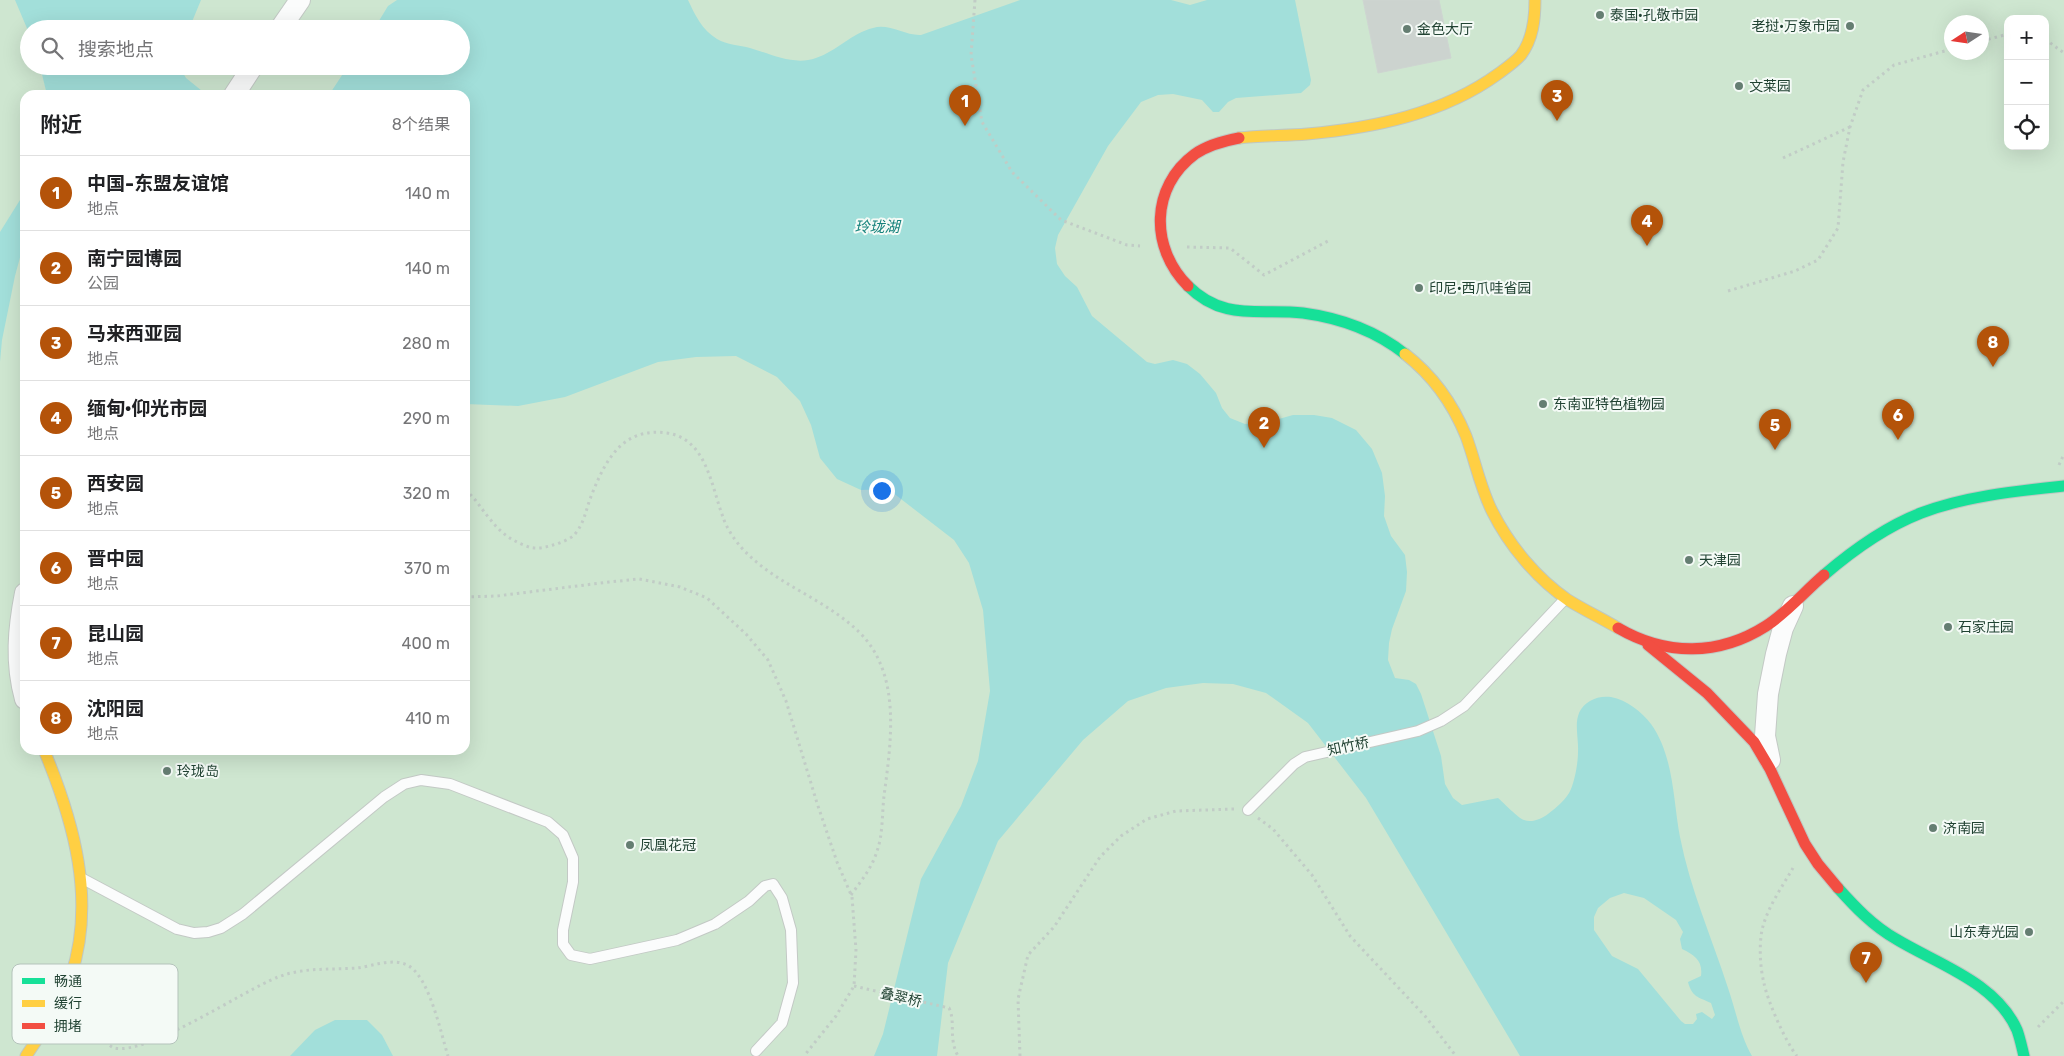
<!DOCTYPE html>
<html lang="zh">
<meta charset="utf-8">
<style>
body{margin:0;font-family:Rubik,"Noto Sans SC",sans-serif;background:#f6f6f6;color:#202124}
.controls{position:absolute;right:15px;top:15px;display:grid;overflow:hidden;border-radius:10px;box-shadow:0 5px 20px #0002}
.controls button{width:45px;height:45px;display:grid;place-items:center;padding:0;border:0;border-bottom:1px solid #e0e0e0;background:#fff;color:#202124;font:25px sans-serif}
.compass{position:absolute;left:1944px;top:15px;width:45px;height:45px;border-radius:50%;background:#fff;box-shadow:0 5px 20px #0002;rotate:258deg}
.you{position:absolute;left:881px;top:490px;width:18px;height:18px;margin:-12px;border:4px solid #fff;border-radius:50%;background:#1a73e8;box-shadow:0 0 0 8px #1a73e833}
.badge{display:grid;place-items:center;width:32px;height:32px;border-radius:50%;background:#b45309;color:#fff;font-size:16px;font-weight:700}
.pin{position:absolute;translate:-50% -41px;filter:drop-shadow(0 1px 2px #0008)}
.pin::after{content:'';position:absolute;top:26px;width:18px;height:15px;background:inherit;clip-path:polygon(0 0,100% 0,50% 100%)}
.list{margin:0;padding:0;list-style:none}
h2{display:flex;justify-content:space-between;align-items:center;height:65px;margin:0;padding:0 20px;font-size:21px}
h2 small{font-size:16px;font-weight:400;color:#757577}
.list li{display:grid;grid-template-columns:32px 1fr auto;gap:15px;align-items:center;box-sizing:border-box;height:75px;padding:0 20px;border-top:1px solid #e0e0e0}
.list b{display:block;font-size:19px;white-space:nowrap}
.list p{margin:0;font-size:16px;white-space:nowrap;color:#757577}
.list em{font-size:16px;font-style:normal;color:#757577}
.icon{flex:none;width:28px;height:28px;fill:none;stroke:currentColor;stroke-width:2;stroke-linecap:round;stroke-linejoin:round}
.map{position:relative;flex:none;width:2064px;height:1056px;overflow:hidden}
.search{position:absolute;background:#fff;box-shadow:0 5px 20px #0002;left:20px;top:20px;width:450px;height:55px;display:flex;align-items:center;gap:12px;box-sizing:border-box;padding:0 18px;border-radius:28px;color:#757577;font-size:19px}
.panel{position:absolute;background:#fff;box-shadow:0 5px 20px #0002;left:20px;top:90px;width:450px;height:665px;border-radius:15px}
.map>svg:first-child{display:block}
.green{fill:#cee6d0;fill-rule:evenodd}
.water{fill:#a2dfda;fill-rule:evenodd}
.building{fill:#ccd3cf;stroke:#ced5d1}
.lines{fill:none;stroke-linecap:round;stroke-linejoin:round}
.lane-casing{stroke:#c3c9c5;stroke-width:12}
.street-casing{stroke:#c3c9c5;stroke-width:22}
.fast-casing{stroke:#bfc8c3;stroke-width:13}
.slow-casing{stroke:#bfc8c3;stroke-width:13}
.jam-casing{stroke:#bfc8c3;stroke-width:13}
.path{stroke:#c1ccc6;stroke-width:3;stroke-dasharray:2.5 4;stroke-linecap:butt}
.lane{stroke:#fbfcfc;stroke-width:10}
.street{stroke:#fbfcfc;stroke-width:20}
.fast{stroke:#16e098;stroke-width:11}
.slow{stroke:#ffcf43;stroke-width:11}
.jam{stroke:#f24e42;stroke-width:11}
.poi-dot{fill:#657e72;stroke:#f4faf6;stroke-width:2}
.labels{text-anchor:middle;stroke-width:4;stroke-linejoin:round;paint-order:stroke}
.poi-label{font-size:14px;fill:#204232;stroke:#f4faf6;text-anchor:start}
.street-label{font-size:14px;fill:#204232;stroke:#f4faf6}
.water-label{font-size:15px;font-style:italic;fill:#13807a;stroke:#f4faf6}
.key{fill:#f4faf6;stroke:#b4c3bb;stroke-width:1}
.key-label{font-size:14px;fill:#204232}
</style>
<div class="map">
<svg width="2064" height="1056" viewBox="0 0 2064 1056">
<rect width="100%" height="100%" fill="#e6ece8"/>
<path class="green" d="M0 0H2064V1056H0ZM2008 19H2045V146H2008ZM1952 22H1982V52H1952ZM29 29H461V66H29ZM25 95H465V750H25Z"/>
<g class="water">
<polygon points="15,0 201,0 189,29 29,29 29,33"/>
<path d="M397 0H688C695 15 702 30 717 39 727 45 740 45 750 48 771 54 794 66 816 58 837 51 852 33 873 28 889 23 905 36 921 35L1020 0H1171L1190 5 1207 0H1295L1311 80 1310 85 1301 93 1236 98 1228 102 1219 112H1213L1202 100 1173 94 1158 95 1141 102 1108 146 1058 235 1055 248 1057 264 1065 276 1077 287 1092 316 1147 362 1155 364 1173 360 1187 364 1200 374 1216 393 1222 408 1230 418 1245 424 1268 422 1293 415H1314L1332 418 1356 430 1372 449 1382 473 1385 496 1384 516 1391 536 1405 555 1407 572 1406 591 1392 629 1389 643 1388 660 1395 678 1409 680 1416 684 1421 694 1441 756 1445 784 1453 798 1462 805 1498 798C1504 803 1518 818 1524 820 1532 823 1541 819 1548 814 1556 808 1567 799 1571 789 1575 779 1578 763 1578 752 1579 733 1570 713 1590 701 1596 697 1604 696 1611 697 1627 700 1642 712 1651 724 1674 756 1673 800 1680 837 1690 889 1712 938 1728 988 1736 1011 1740 1035 1752 1056H1520L1366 798 1308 723 1266 693 1233 684 1203 683 1166 688 1128 701 1083 740 998 841 948 963 937 1056H874L883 1034 921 879 961 806 978 761 990 691 983 610 969 563 954 540 888 489 861 490 837 479 820 458 811 425 800 401 777 377 736 356 696 357 658 362 565 397 518 406 465 404V95H329L348 66H461V29H374L388 6ZM1624 893 1644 898 1676 920 1683 932 1680 939 1682 949C1695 955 1703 961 1701 976L1688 982C1692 997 1698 997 1711 1003L1715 1015 1712 1019 1702 1012 1696 1014 1697 1019 1693 1024H1685L1681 1021 1638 969 1612 956 1594 930V917L1598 908 1610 898Z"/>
<polygon points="40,66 179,66 186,78 207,95 47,95"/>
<polygon points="25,192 25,239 15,276 2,340 0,362 0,232"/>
<polygon points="335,1020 367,1020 382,1035 393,1056 290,1056 315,1030"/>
</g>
<polygon class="building" points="1363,0 1439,0 1451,58 1378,73"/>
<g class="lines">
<defs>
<g id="lane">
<polyline points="1248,810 1294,764 1305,757 1418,731 1441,721 1464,706 1565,599"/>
<polyline points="83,879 177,929 194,933 208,932 221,928 243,914 384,797 404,784 421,780 450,784 548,822 563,835 573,858 573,882 563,930 563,944 571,955 590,959 677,940 715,924 749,901 765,886 773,884 782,898 791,930 793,983 782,1023 756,1051"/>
</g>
<g id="street">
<polyline points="280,29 300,0"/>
<polyline points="234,95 253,66"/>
<path d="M25 593C18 629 15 663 25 699"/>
<polyline points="1770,760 1765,736 1768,694 1776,654 1783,628 1793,606"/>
</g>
<g id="fast">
<path d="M1188 286C1224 322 1260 308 1303 313 1340 318 1376 331 1405 354"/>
<path d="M1824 575C1853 550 1885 527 1921 513 1966 496 2017 491 2064 486"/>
<path d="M1838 888C1855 907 1873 926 1896 939 1937 964 1996 982 2017 1030 2020 1038 2022 1048 2024 1056"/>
</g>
<g id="slow">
<path d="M1239 138C1261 135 1284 136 1307 134 1373 128 1443 114 1498 74 1506 68 1515 62 1521 55 1533 39 1535 19 1535 0"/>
<path d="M1405 354C1432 375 1453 404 1466 436 1475 460 1480 487 1492 511 1509 545 1536 578 1568 600 1584 610 1601 618 1618 628"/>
<path d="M26 1056C43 1031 61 1005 71 976 96 900 74 822 44 750"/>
</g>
<g id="jam">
<path d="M1188 286C1150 248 1150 187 1195 154 1208 145 1223 141 1239 138"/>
<path d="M1618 628C1666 656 1719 656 1766 626 1788 612 1805 591 1824 575"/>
<polyline points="1648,645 1707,693 1754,742 1770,769 1805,844 1818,864 1838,888"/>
</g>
</defs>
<use href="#lane" class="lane-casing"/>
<use href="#street" class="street-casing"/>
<use href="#fast" class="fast-casing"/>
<use href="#slow" class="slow-casing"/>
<use href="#jam" class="jam-casing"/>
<g class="path">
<polyline points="975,0 971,55 982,122 1012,172 1061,220 1127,245 1140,246"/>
<polyline points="2045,39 2064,53"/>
<polyline points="1982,41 2008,34"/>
<polyline points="1783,158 1850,127"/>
<polyline points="1187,247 1230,248 1264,275 1328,241"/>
<polyline points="1728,291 1795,271 1818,260 1838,228 1843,162 1850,127 1863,90 1894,65 1952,49"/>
<polyline points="2059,465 2064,454"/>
<path d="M465 490C476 498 481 509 490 519 499 531 510 540 524 545 534 550 543 548 553 545 560 543 571 539 575 534 585 522 586 508 592 494 606 459 623 427 667 433 707 439 711 486 723 517 726 527 734 539 740 546 773 584 823 597 859 632 902 674 891 742 884 796 882 813 883 835 877 851 872 868 861 881 851 895"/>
<polyline points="465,597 497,596 609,582 639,579 680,587 707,598 746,634 768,660 786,701 817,803 837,862 852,897 856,950 854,986 836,1016 804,1056"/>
<polyline points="1258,818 1273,829 1312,875 1350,936 1425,1016 1456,1056"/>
<path d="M1793 868C1782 887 1767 908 1762 930 1759 945 1760 968 1764 983 1767 1000 1786 1043 1797 1056"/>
<path d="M854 986 949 1008C956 1022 948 1038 958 1056"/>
<path d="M86 1000C95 1015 97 1040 114 1048 147 1056 244 990 278 977 304 967 330 970 357 968 373 966 394 957 409 966 430 979 441 1034 448 1056"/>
<polyline points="2038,1027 2064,1001"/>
<polyline points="1020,1056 1018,999 1028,955 1054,927 1100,857 1121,836 1147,819 1176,811 1234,809"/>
</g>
<use href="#lane" class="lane"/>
<use href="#street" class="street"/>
<use href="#fast" class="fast"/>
<use href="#slow" class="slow"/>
<use href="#jam" class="jam"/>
</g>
<g class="poi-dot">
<circle cx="1600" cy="15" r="5"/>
<circle cx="1850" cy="26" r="5"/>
<circle cx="1407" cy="29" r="5"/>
<circle cx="1739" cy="86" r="5"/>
<circle cx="1419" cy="288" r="5"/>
<circle cx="1543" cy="404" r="5"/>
<circle cx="1689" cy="560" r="5"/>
<circle cx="1948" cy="627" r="5"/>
<circle cx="167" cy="771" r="5"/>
<circle cx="1933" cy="828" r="5"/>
<circle cx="630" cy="845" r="5"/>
<circle cx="2029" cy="932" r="5"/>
</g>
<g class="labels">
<g class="poi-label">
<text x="1610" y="20">泰国·孔敬市园</text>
<text x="1840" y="31" text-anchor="end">老挝·万象市园</text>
<text x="1417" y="34">金色大厅</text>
<text x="1749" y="91">文莱园</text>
<text x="1429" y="293">印尼·西爪哇省园</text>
<text x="1553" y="409">东南亚特色植物园</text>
<text x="1699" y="565">天津园</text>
<text x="1958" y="632">石家庄园</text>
<text x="177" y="776">玲珑岛</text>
<text x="1943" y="833">济南园</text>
<text x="640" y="850">凤凰花冠</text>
<text x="2019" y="937" text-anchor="end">山东寿光园</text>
</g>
<g class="street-label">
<text transform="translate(1348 746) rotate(-12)" y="5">知竹桥</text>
<text transform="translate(901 997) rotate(13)" y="5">叠翠桥</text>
</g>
<g class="water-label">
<text x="877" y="232">玲珑湖</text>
</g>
</g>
<rect x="12" y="964" width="166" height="80" rx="8" class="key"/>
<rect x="22" y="978" width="23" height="6" fill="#16e098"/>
<rect x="22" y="1000" width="23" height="7" fill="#ffcf43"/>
<rect x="22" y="1023" width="23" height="6" fill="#f24e42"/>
<g class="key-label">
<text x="54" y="986">畅通</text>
<text x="54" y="1008">缓行</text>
<text x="54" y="1031">拥堵</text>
</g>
</svg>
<div class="controls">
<button>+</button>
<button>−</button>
<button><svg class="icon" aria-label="locate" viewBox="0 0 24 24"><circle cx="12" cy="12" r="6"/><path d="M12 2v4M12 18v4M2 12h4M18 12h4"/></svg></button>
</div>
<svg class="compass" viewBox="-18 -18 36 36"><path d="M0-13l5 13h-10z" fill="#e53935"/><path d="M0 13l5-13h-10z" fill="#757577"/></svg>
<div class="you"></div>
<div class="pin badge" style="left:965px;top:126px">1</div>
<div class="pin badge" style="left:1264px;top:448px">2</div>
<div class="pin badge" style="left:1557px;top:121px">3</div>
<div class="pin badge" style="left:1647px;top:246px">4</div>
<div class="pin badge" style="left:1775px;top:450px">5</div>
<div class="pin badge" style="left:1898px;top:440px">6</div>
<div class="pin badge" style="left:1866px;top:983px">7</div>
<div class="pin badge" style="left:1993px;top:367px">8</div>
<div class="search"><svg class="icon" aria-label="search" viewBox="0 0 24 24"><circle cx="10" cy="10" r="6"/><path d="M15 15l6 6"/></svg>搜索地点</div>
<section class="panel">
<h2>附近<small>8个结果</small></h2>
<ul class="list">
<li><span class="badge">1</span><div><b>中国-东盟友谊馆</b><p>地点</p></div><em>140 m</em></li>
<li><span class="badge">2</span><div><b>南宁园博园</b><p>公园</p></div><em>140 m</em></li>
<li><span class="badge">3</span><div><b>马来西亚园</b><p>地点</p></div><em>280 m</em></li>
<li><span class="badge">4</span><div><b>缅甸·仰光市园</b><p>地点</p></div><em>290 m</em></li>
<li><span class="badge">5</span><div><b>西安园</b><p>地点</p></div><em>320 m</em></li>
<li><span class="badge">6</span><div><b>晋中园</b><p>地点</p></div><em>370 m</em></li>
<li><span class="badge">7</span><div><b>昆山园</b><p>地点</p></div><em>400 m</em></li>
<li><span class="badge">8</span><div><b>沈阳园</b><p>地点</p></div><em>410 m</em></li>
</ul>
</section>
</div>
